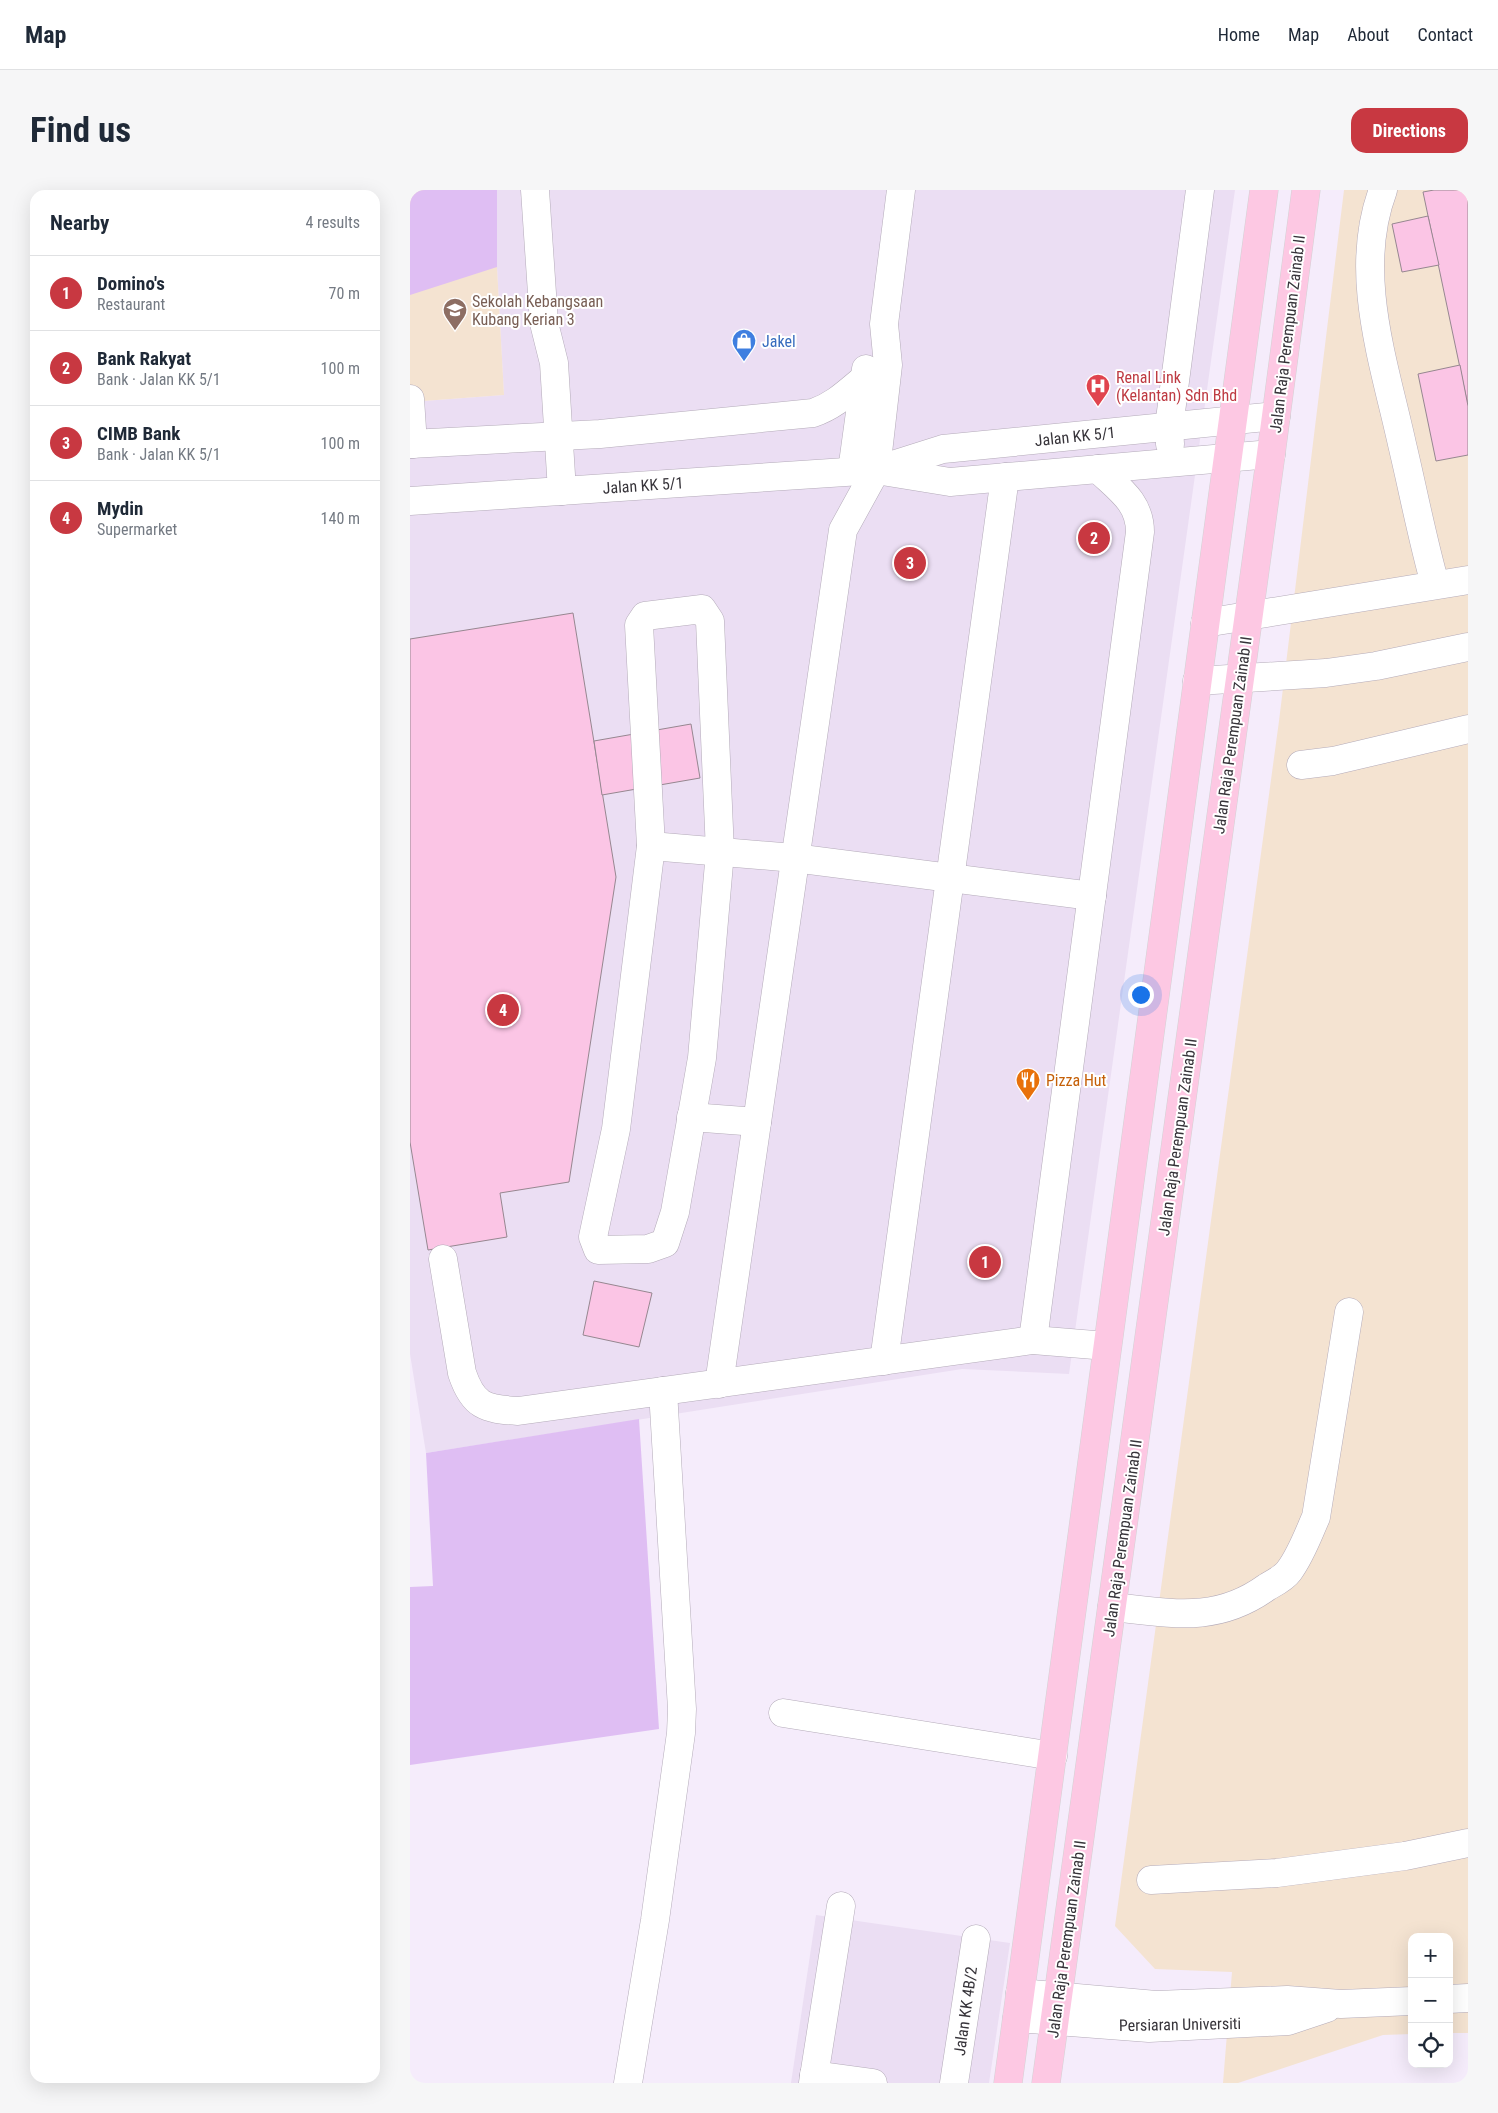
<!DOCTYPE html>
<meta charset="utf-8">
<style>
body{margin:0;font-family:"Roboto Condensed",sans-serif;background:#f6f6f7;color:#1f2937}
.controls{position:absolute;right:15px;bottom:15px;display:grid;overflow:hidden;border-radius:10px;box-shadow:0 5px 20px #0002}
.controls button{width:45px;height:45px;display:grid;place-items:center;padding:0;border:0;border-bottom:1px solid #e0e1e3;background:#fff;color:#1f2937;font:25px sans-serif}
.you{position:absolute;left:730px;top:804px;width:18px;height:18px;margin:-12px;border:4px solid #fff;border-radius:50%;background:#1a73e8;box-shadow:0 0 0 8px #1a73e833}
.badge{display:grid;place-items:center;width:32px;height:32px;border-radius:50%;background:#c83841;color:#fff;font-size:16px;font-weight:700}
.pin{position:absolute;translate:-50% -50%;border:2px solid #fff;box-shadow:0 1px 5px #0006}
.list{margin:0;padding:0;list-style:none}
h2{display:flex;justify-content:space-between;align-items:center;height:65px;margin:0;padding:0 20px;font-size:21px}
h2 small{font-size:16px;font-weight:400;color:#747a83}
.list li{display:grid;grid-template-columns:32px 1fr auto;gap:15px;align-items:center;box-sizing:border-box;height:75px;padding:0 20px;border-top:1px solid #e0e1e3}
.list b{display:block;font-size:19px;white-space:nowrap}
.list p{margin:0;font-size:16px;white-space:nowrap;color:#747a83}
.list em{font-size:16px;font-style:normal;color:#747a83}
.icon{flex:none;width:28px;height:28px;fill:none;stroke:currentColor;stroke-width:2;stroke-linecap:round;stroke-linejoin:round}
.map{position:relative;flex:none;width:1058px;height:1893px;overflow:hidden;border-radius:15px}
header{display:flex;align-items:center;gap:30px;box-sizing:border-box;height:70px;padding:0 25px;background:#fff;border-bottom:1px solid #e0e1e3}
header strong{font-size:24px}
nav{display:flex;gap:28px;margin-inline-start:auto;font-size:18px}
.intro{display:flex;align-items:center;justify-content:space-between;box-sizing:border-box;height:120px;padding:0 30px}
h1{margin:0;font-size:35px}
.button{padding:12px 22px;border-radius:15px;background:#c83841;color:#fff;font-size:18px;font-weight:700}
main{display:flex;gap:30px;padding:0 30px}
aside{flex:1;background:#fff;border-radius:15px;box-shadow:0 5px 20px #0002}
.map>svg:first-child{display:block}
.built{fill:#ebdef3}
.education{fill:#f4e3d1}
.green{fill:#dfbef3}
.building{fill:#fbc5e5;stroke:#968790}
.lines{fill:none;stroke-linecap:round;stroke-linejoin:round}
.minor-casing{stroke:#b4abb9;stroke-width:29}
.major-casing{stroke:#d3d2d4;stroke-width:29}
.minor{stroke:#fff;stroke-width:28}
.major{stroke:#fdc8e3;stroke-width:28}
.labels{text-anchor:middle;stroke-width:4;stroke-linejoin:round;paint-order:stroke}
.education-label{font-size:16px;fill:#785e54;stroke:#fff;text-anchor:start}
.street-label{font-size:16px;fill:#37343a;stroke:#fff}
.shop-label{font-size:16px;fill:#366cbe;stroke:#fff;text-anchor:start}
.health-label{font-size:16px;fill:#be3a42;stroke:#fff;text-anchor:start}
.food-label{font-size:16px;fill:#c56008;stroke:#fff;text-anchor:start}
</style>
<header>
<strong>Map</strong>
<nav><a>Home</a><a>Map</a><a>About</a><a>Contact</a></nav>
</header>
<div class="intro"><h1>Find us</h1><a class="button">Directions</a></div>
<main>
<aside>
<h2>Nearby<small>4 results</small></h2>
<ul class="list">
<li><span class="badge">1</span><div><b>Domino's</b><p>Restaurant</p></div><em>70 m</em></li>
<li><span class="badge">2</span><div><b>Bank Rakyat</b><p>Bank · Jalan KK 5/1</p></div><em>100 m</em></li>
<li><span class="badge">3</span><div><b>CIMB Bank</b><p>Bank · Jalan KK 5/1</p></div><em>100 m</em></li>
<li><span class="badge">4</span><div><b>Mydin</b><p>Supermarket</p></div><em>140 m</em></li>
</ul>
</aside>
<div class="map">
<svg width="1058" height="1893" viewBox="0 0 1058 1893">
<rect width="100%" height="100%" fill="#f5ecfb"/>
<g class="built">
<polygon points="87,0 825,0 659,1184 552,1179 16,1263 0,1164 0,212 94,205 87,77"/>
<polygon points="406,1725 600,1753 579,1893 381,1893"/>
</g>
<g class="education">
<polygon points="0,0 87,0 87,77 94,205 0,212"/>
<polygon points="934,0 1058,0 1058,1843 1039,1843 1039,1747 1002,1747 1002,1844 973,1845 828,1893 813,1893 822,1782 745,1779 705,1736 869,531"/>
</g>
<g class="green">
<polygon points="0,0 87,0 87,77 0,105"/>
<polygon points="229,1229 249,1539 0,1575 0,1397 23,1396 16,1263"/>
</g>
<g class="building">
<polygon points="1024,0 1058,0 1058,216 1013,2"/>
<polygon points="1018,26 1029,75 992,82 982,34"/>
<polygon points="1050,175 1058,216 1058,265 1026,271 1008,184"/>
<polygon points="163,423 206,687 159,992 90,1003 97,1047 18,1060 0,952 0,449"/>
<polygon points="281,534 290,588 192,605 184,551"/>
<polygon points="184,1091 242,1103 229,1157 173,1145"/>
</g>
<g class="lines">
<defs>
<g id="minor">
<polyline points="125,0 134,133 144,173 152,301"/>
<path d="M973 0C942 82 974 172 992 254 1003 300 1012 348 1025 394"/>
<polyline points="0,209 3,254"/>
<path d="M0 254 190 244 403 223C424 216 438 202 455 188"/>
<polyline points="760,254 759,237 790,0"/>
<polyline points="473,278 533,259 866,226"/>
<polyline points="442,281 456,179"/>
<polyline points="0,311 466,280 540,292 861,264"/>
<polygon points="292,419 300,431 310,662 292,868 265,1022 255,1053 238,1059 188,1060 183,1047 206,939 241,656 229,435 235,426"/>
<polyline points="795,433 1058,390"/>
<polyline points="787,491 916,483 966,476 1058,457"/>
<polyline points="891,575 923,571 1058,539"/>
<polyline points="241,656 384,668 682,706"/>
<polyline points="281,927 347,932"/>
<path d="M33 1069 52 1183C63 1216 75 1219 108 1221L623 1150 697 1156"/>
<path d="M623 1150 730 342C730 312 709 299 688 279"/>
<polyline points="474,1171 595,287"/>
<polyline points="309,1194 433,340 466,280 478,175 474,134 491,0"/>
<path d="M702 1417C761 1423 806 1434 857 1397 864 1393 874 1388 879 1381 891 1365 898 1345 906 1327L939 1122"/>
<polyline points="373,1523 643,1566"/>
<polyline points="741,1690 867,1683 995,1666 1058,1653"/>
<polyline points="610,1803 746,1815 877,1810 931,1814 1002,1811"/>
<polyline points="1039,1809 1058,1808"/>
<polyline points="607,1828 739,1838 878,1831 917,1818"/>
<polyline points="404,1885 463,1893"/>
<polyline points="218,1893 245,1730 271,1543 272,1519 253,1201"/>
<polyline points="403,1893 431,1716"/>
<polyline points="544,1893 566,1749"/>
</g>
<g id="major">
<polyline points="598,1893 854,0"/>
<polyline points="636,1893 861,264 896,0"/>
</g>
</defs>
<use href="#minor" class="minor-casing"/>
<use href="#major" class="major-casing"/>
<use href="#minor" class="minor"/>
<use href="#major" class="major"/>
</g>
<defs>
<symbol id="school-pin" viewBox="-11 -11 22 30"><path d="M0 17L-7.5 6A9.5 9.5 0 1 1 7.5 6Z" fill="#8d6e63" stroke="#fff"/><path d="M0-5L7-2L0 1L-7-2ZM-4 1L0 2.5L4 1V4Q0 6-4 4Z" fill="#fff"/></symbol>
<symbol id="shop-pin" viewBox="-11 -11 22 30"><path d="M0 17L-7.5 6A9.5 9.5 0 1 1 7.5 6Z" fill="#3f7fe0" stroke="#fff"/><path d="M-5-2.5h2.3a2.7 3.5 0 0 1 5.4 0H5L5.5 6h-11ZM-1.5-2.5h3a1.5 2.3 0 0 0-3 0Z" fill="#fff"/></symbol>
<symbol id="hospital-pin" viewBox="-11 -11 22 30"><path d="M0 17L-7.5 6A9.5 9.5 0 1 1 7.5 6Z" fill="#e0444e" stroke="#fff"/><path d="M-5-5h3v3.5h4V-5h3V5h-3V1.5h-4V5h-3Z" fill="#fff"/></symbol>
<symbol id="restaurant-pin" viewBox="-11 -11 22 30"><path d="M0 17L-7.5 6A9.5 9.5 0 1 1 7.5 6Z" fill="#e8710a" stroke="#fff"/><path d="M-5-6h1v4h1v-4h1v4h1v-4h1v5L-1.5 .5V6h-2V.5L-5-1ZM5-6V6H3V1.5H1.5Q1.5-4 5-6Z" fill="#fff"/></symbol>
</defs>
<g fill-rule="evenodd">
<use href="#school-pin" x="31" y="106" width="28" height="38"/>
<use href="#shop-pin" x="320" y="137" width="28" height="38"/>
<use href="#hospital-pin" x="674" y="182" width="28" height="38"/>
<use href="#restaurant-pin" x="604" y="876" width="28" height="38"/>
</g>
<g class="labels">
<g class="education-label">
<text x="62" y="117">Sekolah Kebangsaan<tspan x="62" dy="18">Kubang Kerian 3</tspan></text>
</g>
<g class="street-label">
<text transform="translate(877 144) rotate(-83)" y="6">Jalan Raja Perempuan Zainab II</text>
<text transform="translate(665 246) rotate(-6)" y="6">Jalan KK 5/1</text>
<text transform="translate(233 295) rotate(-4)" y="6">Jalan KK 5/1</text>
<text transform="translate(822 545) rotate(-82)" y="6">Jalan Raja Perempuan Zainab II</text>
<text transform="translate(767 947) rotate(-82)" y="6">Jalan Raja Perempuan Zainab II</text>
<text transform="translate(712 1348) rotate(-82)" y="6">Jalan Raja Perempuan Zainab II</text>
<text transform="translate(656 1749) rotate(-82)" y="6">Jalan Raja Perempuan Zainab II</text>
<text transform="translate(555 1821) rotate(-82)" y="6">Jalan KK 4B/2</text>
<text transform="translate(770 1834) rotate(-1)" y="6">Persiaran Universiti</text>
</g>
<g class="shop-label">
<text x="352" y="157">Jakel</text>
</g>
<g class="health-label">
<text x="706" y="193">Renal Link<tspan x="706" dy="18">(Kelantan) Sdn Bhd</tspan></text>
</g>
<g class="food-label">
<text x="636" y="896">Pizza Hut</text>
</g>
</g>
</svg>
<div class="controls">
<button>+</button>
<button>−</button>
<button><svg class="icon" aria-label="locate" viewBox="0 0 24 24"><circle cx="12" cy="12" r="6"/><path d="M12 2v4M12 18v4M2 12h4M18 12h4"/></svg></button>
</div>
<div class="you"></div>
<div class="pin badge" style="left:575px;top:1072px">1</div>
<div class="pin badge" style="left:684px;top:348px">2</div>
<div class="pin badge" style="left:500px;top:373px">3</div>
<div class="pin badge" style="left:93px;top:820px">4</div>
</div>
</main>
